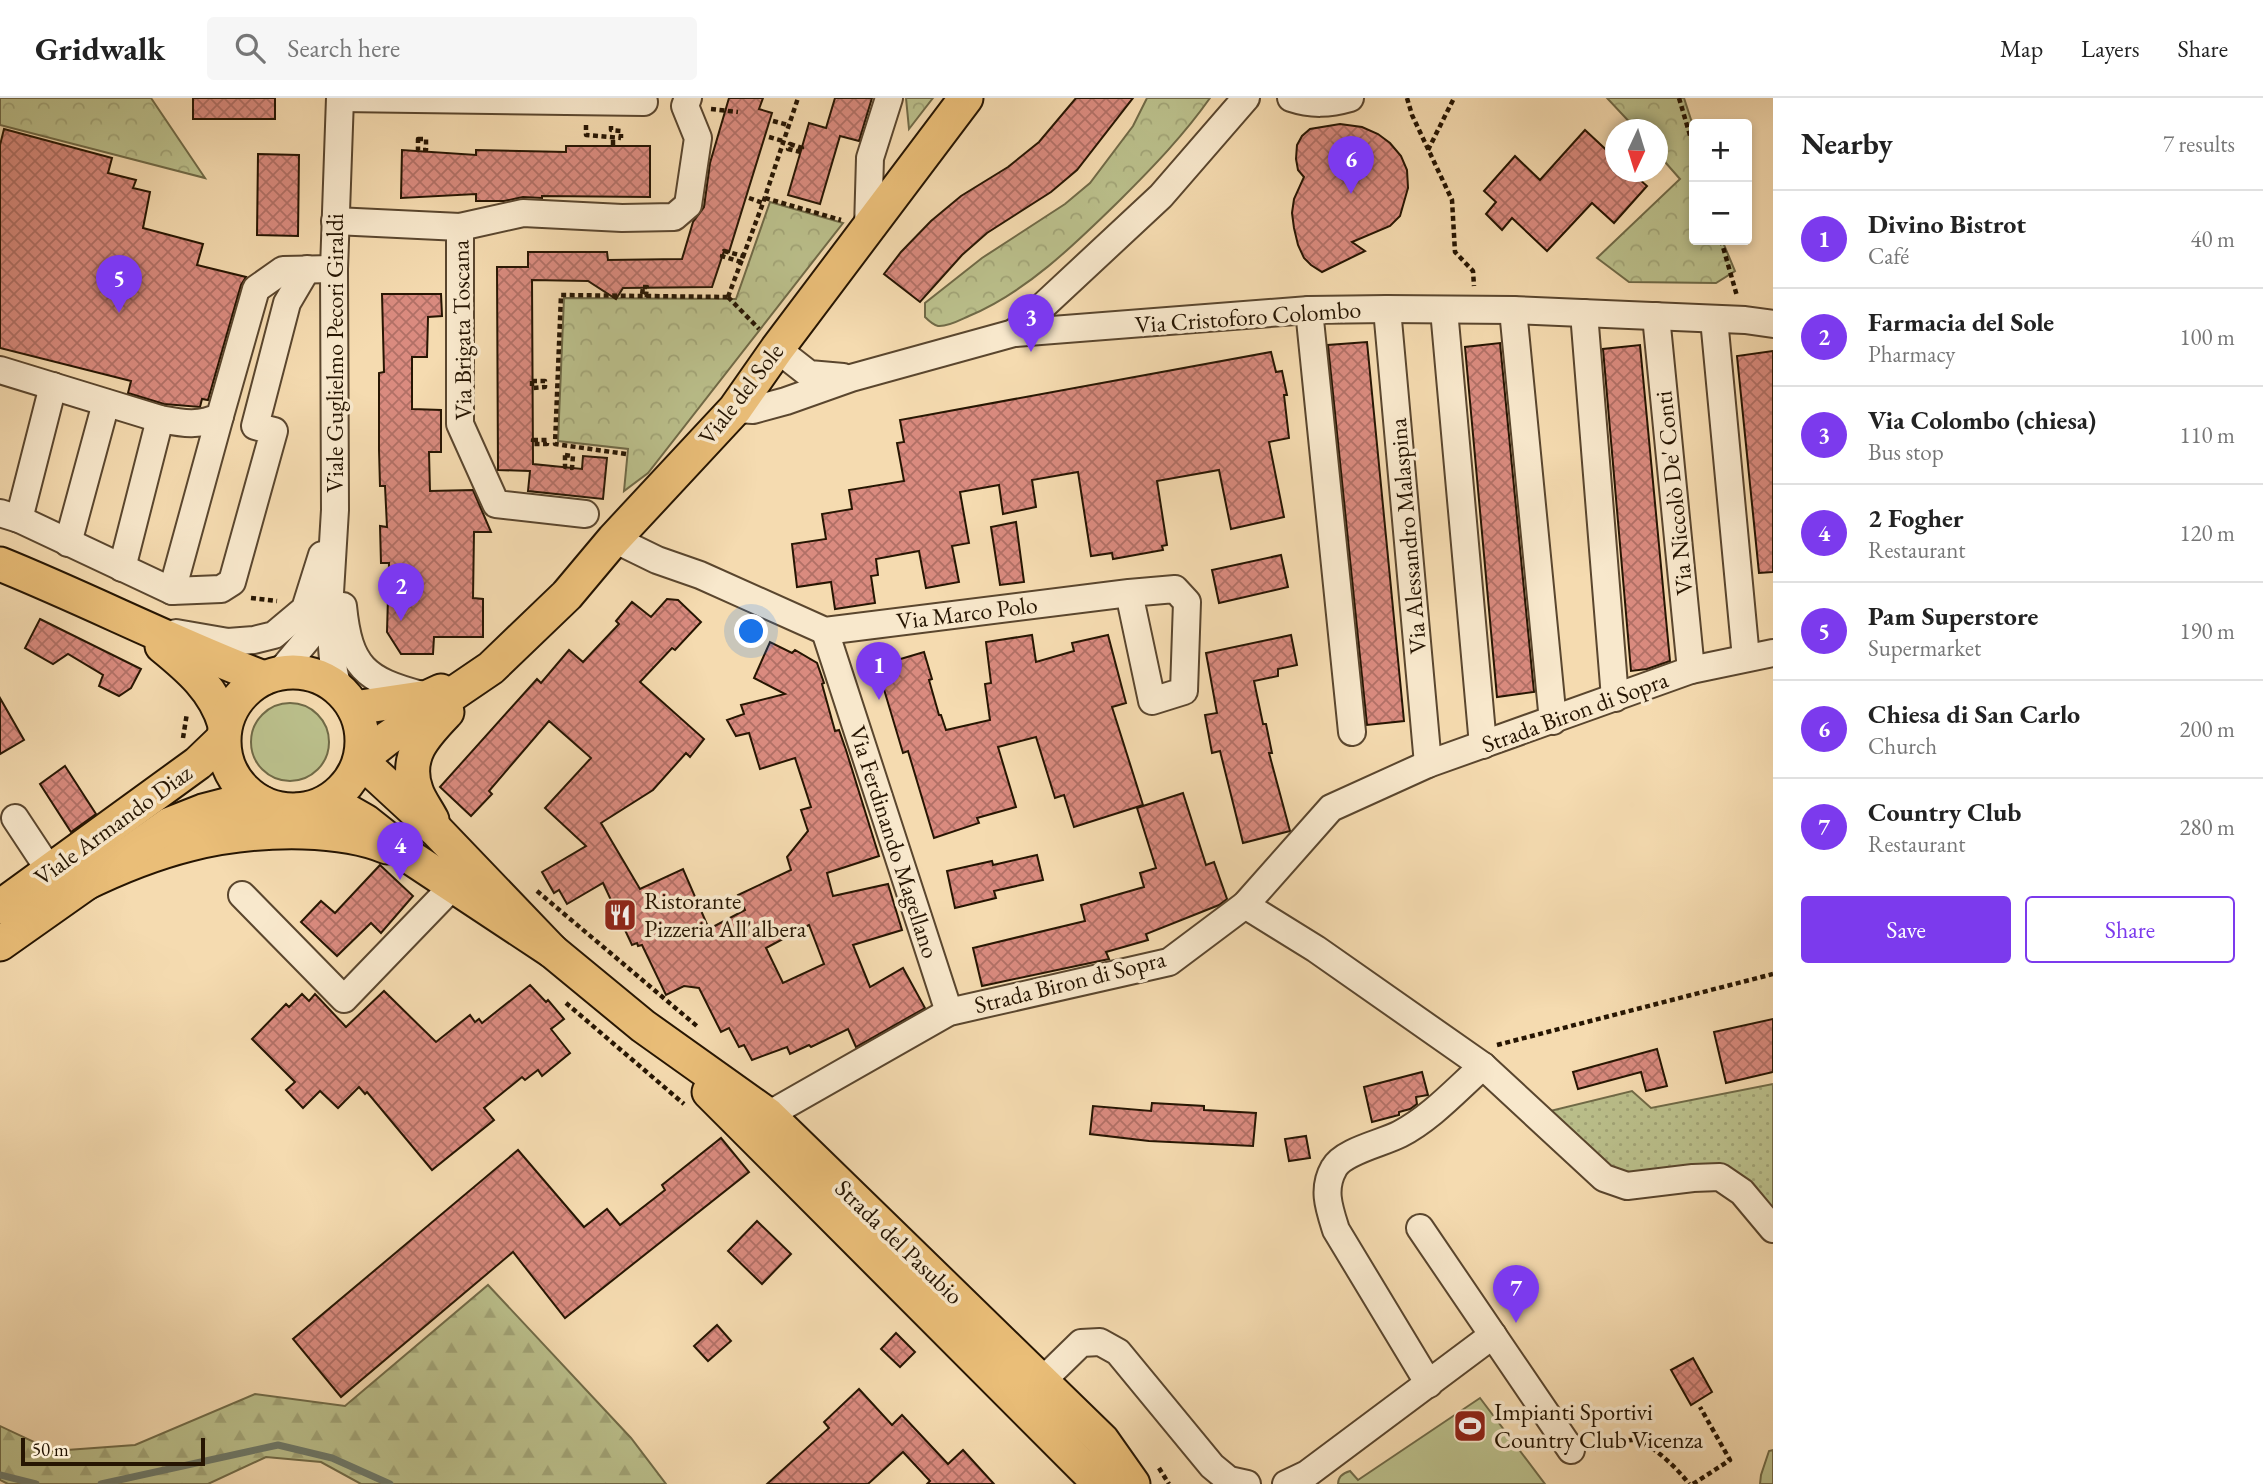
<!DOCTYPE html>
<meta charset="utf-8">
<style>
body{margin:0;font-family:"EB Garamond",serif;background:#f6f6f6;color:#222}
.controls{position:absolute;right:21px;top:21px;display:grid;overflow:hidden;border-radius:7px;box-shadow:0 4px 10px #0003}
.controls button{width:63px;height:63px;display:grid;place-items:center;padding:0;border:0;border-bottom:2px solid #e0e0e0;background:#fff;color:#222;font:35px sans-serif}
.compass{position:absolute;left:1605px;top:21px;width:63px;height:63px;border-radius:50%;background:#fff;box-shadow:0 4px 10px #0003;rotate:184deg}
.scale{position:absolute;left:21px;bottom:18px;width:184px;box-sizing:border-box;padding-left:7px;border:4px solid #261502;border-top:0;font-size:19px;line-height:24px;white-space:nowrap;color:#261502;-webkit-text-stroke:5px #f8e8cc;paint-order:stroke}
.you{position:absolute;left:752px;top:534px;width:24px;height:24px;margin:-18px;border:5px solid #fff;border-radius:50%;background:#1a73e8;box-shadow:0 0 0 10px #1a73e833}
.badge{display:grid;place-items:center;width:46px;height:46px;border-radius:50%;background:#7c3aed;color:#fff;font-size:23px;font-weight:700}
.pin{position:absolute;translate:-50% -58px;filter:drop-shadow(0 2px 4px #0008)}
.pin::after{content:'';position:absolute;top:37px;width:24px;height:21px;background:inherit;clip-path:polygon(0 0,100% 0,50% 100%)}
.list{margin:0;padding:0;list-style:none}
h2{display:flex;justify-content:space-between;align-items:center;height:91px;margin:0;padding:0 28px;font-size:30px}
h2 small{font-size:23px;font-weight:400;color:#767676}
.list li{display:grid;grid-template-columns:46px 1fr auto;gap:21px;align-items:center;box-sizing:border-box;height:98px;padding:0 28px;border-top:2px solid #e0e0e0}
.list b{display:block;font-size:26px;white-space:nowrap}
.list p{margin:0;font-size:23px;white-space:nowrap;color:#767676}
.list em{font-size:23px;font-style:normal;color:#767676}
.actions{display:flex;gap:14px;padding:21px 28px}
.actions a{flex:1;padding:16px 0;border:2px solid #7c3aed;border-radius:7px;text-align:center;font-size:24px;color:#7c3aed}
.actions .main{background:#7c3aed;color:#fff}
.icon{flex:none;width:38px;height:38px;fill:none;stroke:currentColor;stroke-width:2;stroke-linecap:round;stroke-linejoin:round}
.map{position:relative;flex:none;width:1773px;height:1386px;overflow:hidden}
header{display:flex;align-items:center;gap:42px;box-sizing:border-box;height:98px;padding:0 35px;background:#fff;border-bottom:2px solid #e0e0e0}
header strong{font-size:33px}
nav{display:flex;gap:38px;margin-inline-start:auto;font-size:24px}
.search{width:490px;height:63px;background:#f6f6f6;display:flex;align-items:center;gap:18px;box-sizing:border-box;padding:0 24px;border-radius:7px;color:#767676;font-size:26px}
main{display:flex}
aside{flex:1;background:#fff}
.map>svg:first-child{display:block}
.grass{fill:url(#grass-dots);stroke:#706a47;stroke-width:2}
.forest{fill:url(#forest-firs);stroke:#706a47;stroke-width:2}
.park{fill:url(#park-crowns);stroke:#706a47;stroke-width:2}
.garden{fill:#bbc08c;stroke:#706a47;stroke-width:2}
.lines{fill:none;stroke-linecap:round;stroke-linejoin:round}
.stream{stroke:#6d796a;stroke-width:7}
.building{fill:url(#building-cross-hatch);stroke:#261502;stroke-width:2;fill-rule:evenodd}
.minor-casing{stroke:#5a462e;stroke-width:30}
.major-casing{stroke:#261502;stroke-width:37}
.path{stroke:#261502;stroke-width:4.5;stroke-dasharray:5 3.5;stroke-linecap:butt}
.minor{stroke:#f8e8cc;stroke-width:26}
.major{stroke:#eabe78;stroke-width:33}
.labels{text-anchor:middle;stroke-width:7;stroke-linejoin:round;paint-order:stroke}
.street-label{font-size:24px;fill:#261502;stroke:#f8e8cc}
.poi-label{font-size:24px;fill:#261502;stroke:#f8e8cc;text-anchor:start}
</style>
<header>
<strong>Gridwalk</strong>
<div class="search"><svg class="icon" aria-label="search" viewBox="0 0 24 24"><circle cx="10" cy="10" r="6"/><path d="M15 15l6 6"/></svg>Search here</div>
<nav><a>Map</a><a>Layers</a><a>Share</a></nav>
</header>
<main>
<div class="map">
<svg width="1773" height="1386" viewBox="0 0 1773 1386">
<defs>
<pattern id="grass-dots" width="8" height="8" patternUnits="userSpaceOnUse" patternTransform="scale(1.75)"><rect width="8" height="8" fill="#bbc08c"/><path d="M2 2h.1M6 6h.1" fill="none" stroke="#a1a477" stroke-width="1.8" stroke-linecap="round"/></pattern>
<pattern id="forest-firs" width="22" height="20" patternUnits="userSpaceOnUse" patternTransform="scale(1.75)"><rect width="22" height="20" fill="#bbc08c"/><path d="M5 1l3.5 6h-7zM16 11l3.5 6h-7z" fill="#a1a477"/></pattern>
<pattern id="park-crowns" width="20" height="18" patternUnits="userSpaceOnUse" patternTransform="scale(1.75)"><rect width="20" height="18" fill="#bbc08c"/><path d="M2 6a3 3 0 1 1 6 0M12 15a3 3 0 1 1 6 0" fill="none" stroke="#a1a477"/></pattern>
<pattern id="building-cross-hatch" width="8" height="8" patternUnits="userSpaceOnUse" patternTransform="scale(1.75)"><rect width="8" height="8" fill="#da8b7f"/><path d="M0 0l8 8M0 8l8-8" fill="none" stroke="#b17066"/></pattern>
</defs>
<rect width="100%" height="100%" fill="#f5dbb0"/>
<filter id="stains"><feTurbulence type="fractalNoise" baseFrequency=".00286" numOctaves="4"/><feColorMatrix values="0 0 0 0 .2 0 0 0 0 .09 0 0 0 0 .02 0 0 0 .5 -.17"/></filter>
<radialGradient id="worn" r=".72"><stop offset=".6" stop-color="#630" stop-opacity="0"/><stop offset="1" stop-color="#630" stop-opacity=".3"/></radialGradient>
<polygon class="grass" points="1773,986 1773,1117 1754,1095 1629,1079 1603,1066 1546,1014 1632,993 1651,1010"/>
<g class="forest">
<polygon points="488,1187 631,1340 666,1386 361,1386 321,1364 266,1359 208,1386 8,1386 0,1382 0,1328 53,1353 135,1347 255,1296 345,1308"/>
<polygon points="1773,1352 1773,1386 1760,1386 1761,1377 1769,1353"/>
</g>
<g class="park">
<polygon points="0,0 151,0 205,80 0,27"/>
<polygon points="933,0 909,31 906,0"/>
<path d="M1147 0H1210C1184 37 1153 69 1121 101 1077 144 1027 194 969 218 960 222 948 229 938 228 933 227 929 223 925 219V205L982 160 1065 106 1090 85 1133 28Z"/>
<polygon points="1607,0 1684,0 1694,31 1694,142 1722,142 1735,173 1716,185 1629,184 1597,160 1680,81 1658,56 1658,32 1636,31"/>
<polygon points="770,104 843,125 648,375 624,393 628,351 558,343 564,200 736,201"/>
</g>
<g class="garden">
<circle cx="290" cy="644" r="39"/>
<path d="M1480 1300 1545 1386H1338C1338 1379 1343 1375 1350 1373L1358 1382Z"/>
</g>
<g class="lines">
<g class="stream">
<polyline points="0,1377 36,1386"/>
<polyline points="101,1386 278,1347 332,1360 390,1386"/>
</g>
</g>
<g class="building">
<rect x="193" y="0" width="82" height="21"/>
<polygon points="729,0 763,0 759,11 772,15 729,154 724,153 712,189 623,190 616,201 588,183 532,182 533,366 582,371 583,358 607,360 603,401 528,393 530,373 498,372 497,169 528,169 528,154 607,154 608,162 682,161 693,124 704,109 710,65"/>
<polygon points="835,0 872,0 859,43 840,38 820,106 788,97 809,25 826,30"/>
<polygon points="1076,0 1133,0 1077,72 1051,94 987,135 962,157 920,204 884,176 901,154 931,123 961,98 1008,69 1039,44"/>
<polygon points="1340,26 1362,29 1378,36 1390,45 1401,58 1407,72 1408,90 1400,118 1390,128 1352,144 1365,153 1322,174 1311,167 1304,160 1298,147 1294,130 1292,115 1294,101 1304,79 1298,72 1296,61 1297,47 1302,38 1310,31"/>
<polygon points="4,31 112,60 108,75 136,82 133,90 150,94 143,130 203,146 197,167 246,179 241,187 208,302 202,301 200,309 164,306 128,295 131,283 0,250 0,47"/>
<polygon points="1585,32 1615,60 1615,74 1631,74 1647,88 1614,125 1592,105 1547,153 1512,120 1502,132 1486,116 1496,104 1484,93 1515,58 1540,82"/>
<polygon points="566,48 650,48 650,99 542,98 542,100 523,99 504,103 476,103 476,96 401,100 402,52 476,57 476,52 566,54"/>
<polygon points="258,56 299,57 298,138 257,137"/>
<polygon points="382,196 441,196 442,218 428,219 427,259 412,259 412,311 441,312 441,354 429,354 430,393 473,392 491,434 474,434 473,500 483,501 483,539 434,539 433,556 401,556 387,534 389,465 381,465 380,428 387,429 385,388 380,388 379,352 379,275 384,274"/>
<polygon points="1367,244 1404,623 1367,627 1328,247"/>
<polygon points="1500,245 1534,594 1497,599 1465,249"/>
<polygon points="1640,247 1670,563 1647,571 1631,573 1603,251"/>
<polygon points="1773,253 1773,474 1759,475 1737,258"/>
<polygon points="1271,254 1276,274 1282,273 1287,297 1284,297 1289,340 1269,344 1284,419 1231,431 1219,372 1157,383 1167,447 1162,448 1163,452 1113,461 1112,455 1091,458 1078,374 1032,382 1036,409 1003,416 999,387 960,394 969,445 952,448 959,484 926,490 919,453 876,461 878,477 871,478 875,505 835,511 831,484 797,489 792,446 826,441 822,416 852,411 849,392 904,383 897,345 904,344 900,322"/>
<polygon points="1016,424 1024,484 1000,487 991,429"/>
<polygon points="1281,457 1288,489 1219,505 1212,472"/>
<path d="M667 501 678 502 701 524 675 552 672 550 640 584 704 641 690 659 686 655 653 692 601 725 640 791 683 771 709 831 745 812 738 797 791 772 787 759 808 733 801 712 811 709 795 660 760 671 749 635 736 638 727 622 744 616 741 607 785 596 754 580 770 544 792 555 795 552 817 565 824 585 822 586 835 633 839 632 846 652 879 758 827 775 833 798 888 786 902 832 853 847 870 889 903 870 925 910 856 949 848 931 811 949 809 947 790 956 787 949 752 962 744 947 739 949 729 930 721 934 699 890 684 888 666 897 642 847 638 848 637 845 632 847 603 785 567 806 559 792 554 795 542 774 586 748 545 710 591 660 549 623 489 693 492 696 471 718 440 689 537 581 541 585 569 552 583 564 619 526 616 523 632 504 651 519ZM809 827 824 866 783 885 766 850Z"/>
<polygon points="40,521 141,571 131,590 119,598 99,588 103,577 68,556 53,566 25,550"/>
<polygon points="1032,537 1036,564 1074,553 1072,545 1108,537 1126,605 1112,609 1143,707 1074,729 1064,697 1055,700 1036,639 998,649 1016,709 977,720 979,725 934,740 908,653 903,655 877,568 924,554 932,581 929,582 939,617 941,617 946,632 990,622 985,586 991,585 986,544"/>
<polygon points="1291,537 1297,567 1278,571 1278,578 1254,583 1263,626 1266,626 1272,655 1269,655 1290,733 1243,745 1220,653 1212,655 1205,617 1217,615 1206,555"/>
<polygon points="0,600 24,642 0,656"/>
<polygon points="65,668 96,716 71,734 40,686"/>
<polygon points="1183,695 1206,767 1214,764 1227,801 1219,807 1146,836 1148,842 1106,854 1109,861 982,888 973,850 1085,823 1081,807 1144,789 1140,775 1156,770 1137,710"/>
<polygon points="1037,757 1043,782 994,793 996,800 955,810 947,773 992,763 993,767"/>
<polygon points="380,767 413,798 381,835 371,825 337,858 301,824 321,803 335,815"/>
<polygon points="530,887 546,904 548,902 564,921 551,931 570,955 542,978 538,972 525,982 522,979 484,1010 494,1022 432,1072 367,994 365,996 359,989 338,1010 320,993 303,1010 286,992 295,984 252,941 286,906 289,909 302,896 309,903 315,896 346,929 384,893 436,944 470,917 475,924 479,921 482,925"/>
<polygon points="1773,921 1773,974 1726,985 1714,934"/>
<polygon points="1657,951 1667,988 1646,993 1641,974 1578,991 1573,974"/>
<polygon points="1422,974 1428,997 1416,999 1417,1006 1410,1011 1399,1014 1399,1017 1372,1024 1364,989"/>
<polygon points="1152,1005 1204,1008 1204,1012 1256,1015 1253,1048 1149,1043 1090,1036 1093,1008 1151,1013"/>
<polygon points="1306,1038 1310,1060 1289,1063 1285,1041"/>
<polygon points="721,1040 749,1074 565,1220 513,1154 341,1299 293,1241 518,1052 584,1129 607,1111 620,1127 665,1092 662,1087"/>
<polygon points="757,1123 791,1156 762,1186 728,1153"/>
<polygon points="717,1227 731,1243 708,1263 694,1248"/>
<polygon points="896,1235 915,1254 900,1269 881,1251"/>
<polygon points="1693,1260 1712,1294 1691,1307 1671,1272"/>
<polygon points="859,1291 892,1327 902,1317 948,1366 963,1352 994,1386 927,1386 930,1383 903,1354 868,1386 767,1386 829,1330 824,1324"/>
</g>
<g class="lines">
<defs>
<g id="minor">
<polyline points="340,0 644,4"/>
<path d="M1291 0C1312 7 1329 6 1350 0"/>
<polyline points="335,123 460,129 523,115 622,120 674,119 688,107 698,40 685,8 688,0"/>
<polyline points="460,129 460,326 496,406 585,416"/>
<polyline points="868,130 870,60 889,0"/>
<polyline points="1387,211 1428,666"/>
<polyline points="1309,212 1352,634"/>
<polyline points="1444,212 1483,647"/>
<polyline points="1513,212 1553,623"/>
<polyline points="1584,215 1615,600"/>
<polyline points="1656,218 1691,572"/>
<polyline points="1714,221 1746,560"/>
<polyline points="1014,235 1161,98 1246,0"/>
<polyline points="777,251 809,276 843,279"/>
<path d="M0 272 160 321C181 325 201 329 220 318L256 191 283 172 334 171"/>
<polyline points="735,311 753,312 786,303 851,280 1014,235 1309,212 1387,211 1513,212 1745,222 1773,226"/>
<polyline points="0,415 19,421 172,493 220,318"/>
<polyline points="19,421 53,288"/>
<polyline points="614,441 657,462 700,477 825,533 1129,495 1175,491 1187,504 1184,593 1152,603 1129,495"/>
<polyline points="68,445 106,305"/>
<polyline points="122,470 160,321"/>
<polyline points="172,493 221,491 232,484 274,333 255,328 287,205 307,171"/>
<path d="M343 508C349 569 365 582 422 597"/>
<polyline points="825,533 949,914"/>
<polyline points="176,535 228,544 254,542 274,537 305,511 322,457"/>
<polyline points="280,574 310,538 329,511"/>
<polyline points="338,590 334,574 329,511 335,412 334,171 340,0"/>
<polyline points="15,720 50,773"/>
<polyline points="242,797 344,901 453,788"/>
<polyline points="1245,807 1316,851 1483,968 1604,1080 1627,1088 1693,1080 1720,1079 1742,1094 1773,1131"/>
<polyline points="768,1017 949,914 1169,864 1245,807 1331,710 1428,666 1691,572 1773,555"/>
<polyline points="1420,1130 1571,1352"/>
<polyline points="1042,1283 1081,1245 1100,1244 1118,1254 1212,1368 1229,1382 1247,1386"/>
<path d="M1429 1286 1336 1132C1329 1110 1322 1091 1334 1070 1343 1053 1383 1045 1400 1036 1431 1020 1457 991 1483 968"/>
<polyline points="1286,1386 1307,1376 1493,1237"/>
</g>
<g id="major">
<path d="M0 466C89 502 174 546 264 580"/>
<path d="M162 548C189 570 215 592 225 627"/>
<circle cx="293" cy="643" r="69"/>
<polyline points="354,610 428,599 441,593"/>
<polyline points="299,712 337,712 351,715 365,723 413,761 552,853 643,928 768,1017 1102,1342 1133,1386"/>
<path d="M432 722C427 712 419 702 416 692 404 658 425 637 447 614"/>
<path d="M82 787C155 751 221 732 303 734 331 735 361 738 387 749"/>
<polyline points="0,809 198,665 223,641"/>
<polyline points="0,846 170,726 203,713 230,706 262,705"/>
<polyline points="552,853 437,733 360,662 388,640 491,570 567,497 614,441 735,311 777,251 966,0"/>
<polyline points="709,994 1100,1386"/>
</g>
</defs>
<use href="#minor" class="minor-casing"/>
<use href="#major" class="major-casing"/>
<g class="path">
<polyline points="1407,0 1412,17 1452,102 1455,154 1473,173 1474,188"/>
<polyline points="1679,0 1694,51"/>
<polyline points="711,11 738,14"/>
<polyline points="773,23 788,27"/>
<polyline points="586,27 586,37 621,40"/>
<polyline points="611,28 611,32 621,33 621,40"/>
<polyline points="769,39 783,43"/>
<rect x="418" y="41" width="8" height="11"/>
<polygon points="790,46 802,50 801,54 788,51"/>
<polyline points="613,47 613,39"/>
<polyline points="1428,52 1454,0"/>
<polyline points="749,100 763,105"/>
<polyline points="765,100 841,122"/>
<polyline points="1721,142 1737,198"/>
<polygon points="724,153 743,158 741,164 722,158"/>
<polygon points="643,189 647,189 646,197 642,197"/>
<polyline points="728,199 763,105 798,0"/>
<polyline points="728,199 759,231"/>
<polygon points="532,283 545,283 545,289 532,290"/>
<rect x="533" y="342" width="14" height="4"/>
<polyline points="626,356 555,346 561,197 728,199"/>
<polygon points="565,357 573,358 572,370 565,369"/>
<polyline points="251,500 277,503"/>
<polyline points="183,640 187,615"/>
<polyline points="537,793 698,929"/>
<polyline points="566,905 684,1006"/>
<polyline points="1497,947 1773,876"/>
<path d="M1595 1351C1606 1348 1622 1342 1633 1342 1651 1344 1679 1372 1689 1386"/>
<polyline points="1159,1370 1169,1386"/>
<polyline points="1693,1386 1730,1362 1700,1309"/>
</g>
<use href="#minor" class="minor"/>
<use href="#major" class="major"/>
</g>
<defs>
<symbol id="restaurant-square" viewBox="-11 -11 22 22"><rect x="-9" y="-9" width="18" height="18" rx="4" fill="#8f2418" stroke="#f8e8cc"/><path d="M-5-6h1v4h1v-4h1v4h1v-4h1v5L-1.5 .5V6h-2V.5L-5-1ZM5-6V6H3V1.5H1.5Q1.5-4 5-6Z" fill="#fff"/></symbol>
<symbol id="stadium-square" viewBox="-11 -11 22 22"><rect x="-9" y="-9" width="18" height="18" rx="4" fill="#8f2418" stroke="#f8e8cc"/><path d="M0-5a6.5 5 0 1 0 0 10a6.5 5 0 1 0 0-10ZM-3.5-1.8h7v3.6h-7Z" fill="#fff"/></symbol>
</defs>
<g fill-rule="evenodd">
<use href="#restaurant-square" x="601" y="798" width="38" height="38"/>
<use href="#stadium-square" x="1451" y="1309" width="38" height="38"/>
</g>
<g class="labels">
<g class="street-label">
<text transform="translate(1248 219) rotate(-4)" y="8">Via Cristoforo Colombo</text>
<text transform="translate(462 232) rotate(-91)" y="8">Via Brigata Toscana</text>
<text transform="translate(335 255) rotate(-90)" y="8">Viale Guglielmo Pecori Giraldi</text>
<text transform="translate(741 296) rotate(-52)" y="8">Viale del Sole</text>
<text transform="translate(1674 395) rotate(-96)" y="8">Via Niccolò De' Conti</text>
<text transform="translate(1408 438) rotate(-95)" y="8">Via Alessandro Malaspina</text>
<text transform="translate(967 515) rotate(-7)" y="8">Via Marco Polo</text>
<text transform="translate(1575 614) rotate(-20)" y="8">Strada Biron di Sopra</text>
<text transform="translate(113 727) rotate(-36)" y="8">Viale Armando Diaz</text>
<text transform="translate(894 744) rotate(72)" y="8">Via Ferdinando Magellano</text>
<text transform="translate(1070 884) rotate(-14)" y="8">Strada Biron di Sopra</text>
<text transform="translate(899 1144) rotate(44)" y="8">Strada del Pasubio</text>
</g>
<g class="poi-label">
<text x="644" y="811">Ristorante<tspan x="644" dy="28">Pizzeria All'albera</tspan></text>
<text x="1494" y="1322">Impianti Sportivi<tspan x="1494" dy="28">Country Club Vicenza</tspan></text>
</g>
</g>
<rect width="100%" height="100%" filter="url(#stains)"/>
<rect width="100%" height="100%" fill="url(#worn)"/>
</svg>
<div class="controls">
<button>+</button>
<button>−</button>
</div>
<svg class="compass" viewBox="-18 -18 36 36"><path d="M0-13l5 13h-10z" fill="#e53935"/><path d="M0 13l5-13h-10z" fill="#767676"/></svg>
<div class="scale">50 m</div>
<div class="you"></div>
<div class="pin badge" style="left:879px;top:602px">1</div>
<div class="pin badge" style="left:401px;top:523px">2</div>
<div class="pin badge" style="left:1031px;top:254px">3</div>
<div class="pin badge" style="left:400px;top:782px">4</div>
<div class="pin badge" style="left:119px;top:215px">5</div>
<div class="pin badge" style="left:1351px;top:96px">6</div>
<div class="pin badge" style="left:1516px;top:1225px">7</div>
</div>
<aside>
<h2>Nearby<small>7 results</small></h2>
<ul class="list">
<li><span class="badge">1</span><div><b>Divino Bistrot</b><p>Café</p></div><em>40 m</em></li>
<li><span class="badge">2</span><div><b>Farmacia del Sole</b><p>Pharmacy</p></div><em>100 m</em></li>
<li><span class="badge">3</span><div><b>Via Colombo (chiesa)</b><p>Bus stop</p></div><em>110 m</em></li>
<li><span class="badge">4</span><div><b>2 Fogher</b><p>Restaurant</p></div><em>120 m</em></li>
<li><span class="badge">5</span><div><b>Pam Superstore</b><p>Supermarket</p></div><em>190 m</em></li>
<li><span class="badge">6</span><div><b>Chiesa di San Carlo</b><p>Church</p></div><em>200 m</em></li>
<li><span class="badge">7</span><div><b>Country Club</b><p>Restaurant</p></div><em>280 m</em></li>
</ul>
<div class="actions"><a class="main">Save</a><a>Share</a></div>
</aside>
</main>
